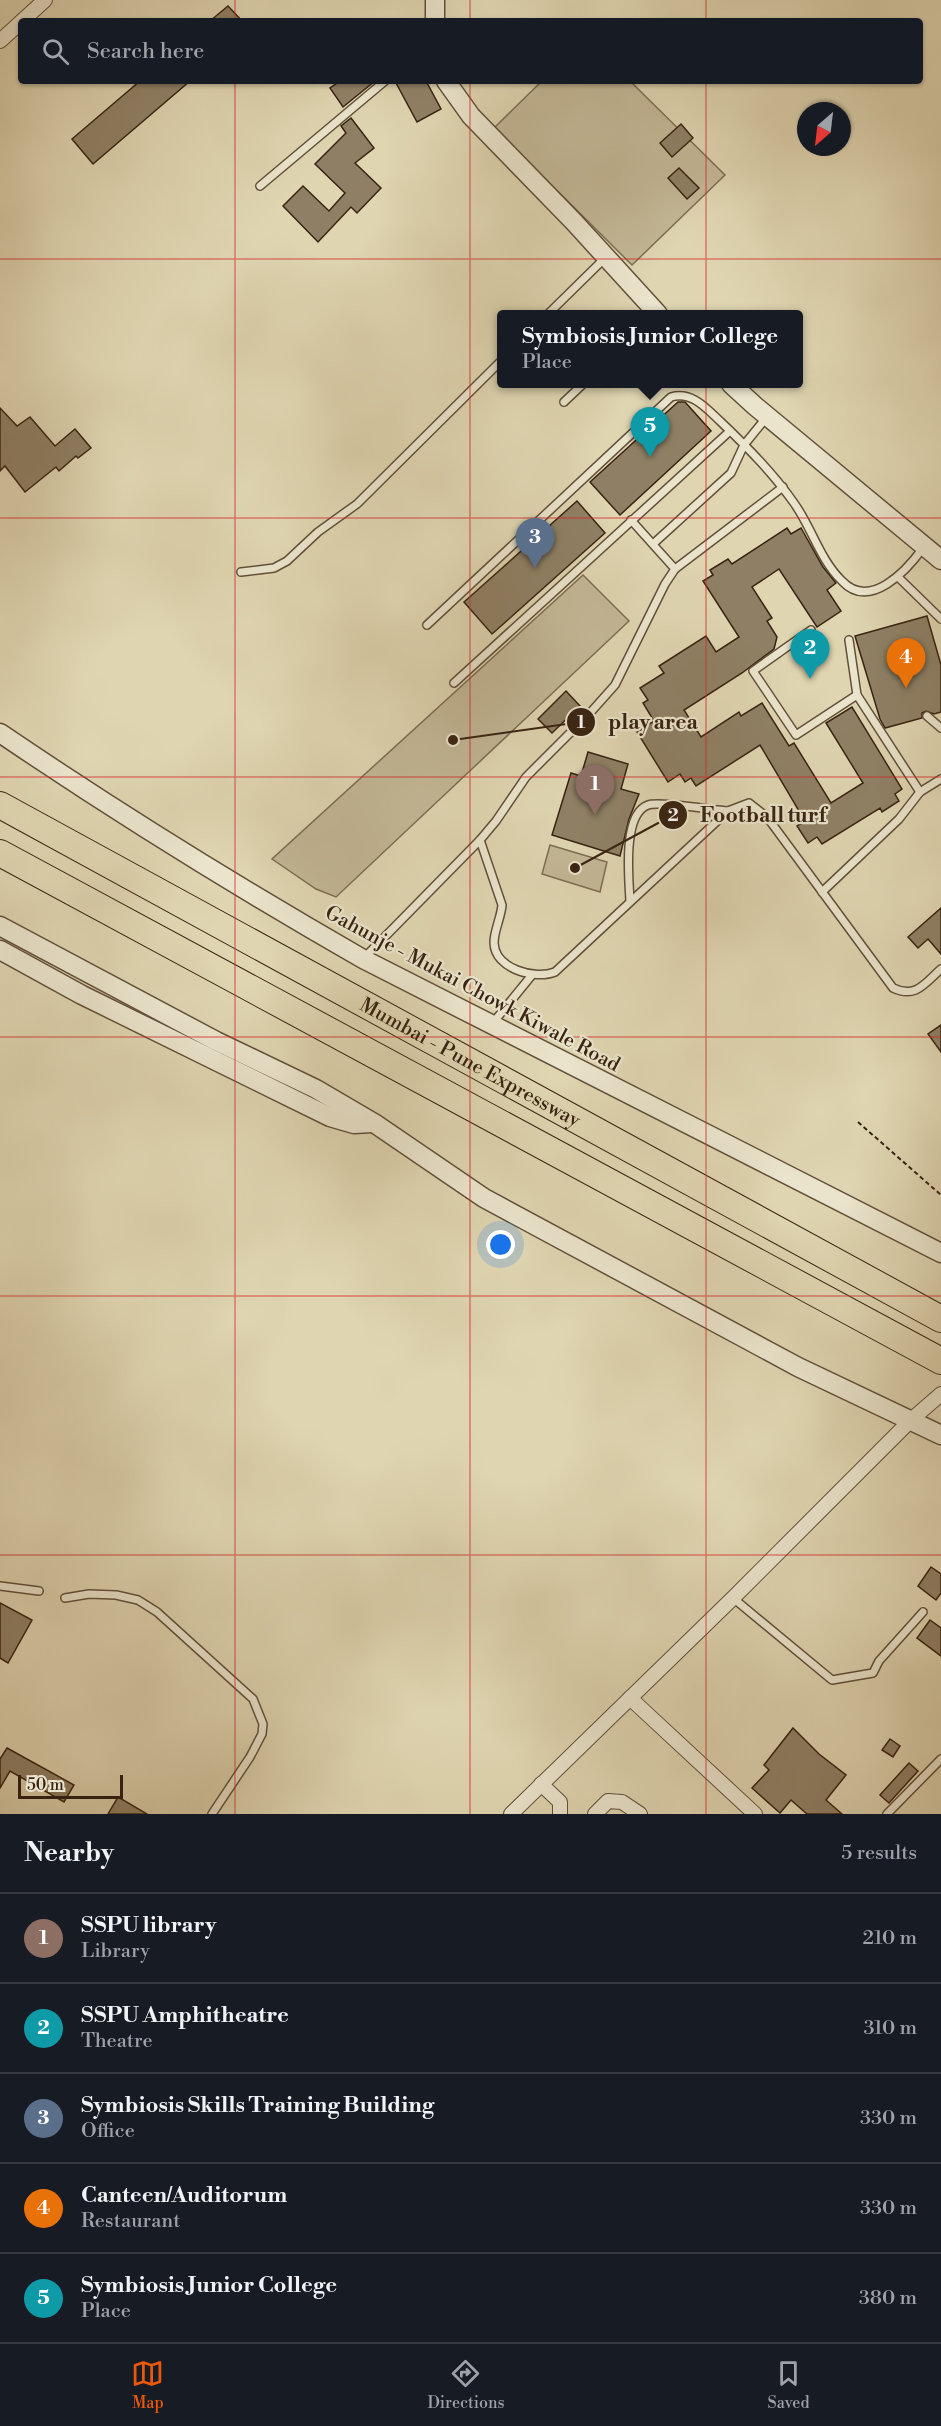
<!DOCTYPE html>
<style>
body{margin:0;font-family:"Libre Bodoni",serif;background:#242831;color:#f1f3f6}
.compass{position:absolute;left:797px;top:102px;width:54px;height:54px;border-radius:50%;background:#171b24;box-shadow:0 2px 4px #0004;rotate:208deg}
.scale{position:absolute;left:18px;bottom:15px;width:105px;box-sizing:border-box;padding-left:6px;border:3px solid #382312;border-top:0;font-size:16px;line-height:21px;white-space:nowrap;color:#382312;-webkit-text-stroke:4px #eae4cc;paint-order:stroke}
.you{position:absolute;left:501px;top:1245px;width:21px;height:21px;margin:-15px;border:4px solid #fff;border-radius:50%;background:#1a73e8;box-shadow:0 0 0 9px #1a73e833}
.badge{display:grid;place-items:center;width:39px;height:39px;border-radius:50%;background:#ea580c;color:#fff;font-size:20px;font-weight:700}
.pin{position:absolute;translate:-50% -50px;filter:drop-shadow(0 2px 3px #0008)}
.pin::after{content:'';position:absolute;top:32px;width:21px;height:18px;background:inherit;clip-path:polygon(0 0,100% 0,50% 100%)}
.popup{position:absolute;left:497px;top:310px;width:306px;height:78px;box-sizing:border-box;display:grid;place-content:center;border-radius:6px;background:#171b24;filter:drop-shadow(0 2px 4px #0005);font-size:20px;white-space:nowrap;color:#9ea1a6}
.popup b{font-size:22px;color:#f1f3f6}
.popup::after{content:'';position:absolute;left:50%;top:100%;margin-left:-12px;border:12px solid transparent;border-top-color:#171b24}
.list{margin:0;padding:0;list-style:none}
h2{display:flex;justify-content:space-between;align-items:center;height:78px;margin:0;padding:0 24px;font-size:26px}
h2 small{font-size:20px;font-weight:400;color:#9ea1a6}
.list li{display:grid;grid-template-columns:39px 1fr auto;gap:18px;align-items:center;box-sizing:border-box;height:90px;padding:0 24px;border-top:2px solid #363941}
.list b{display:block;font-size:22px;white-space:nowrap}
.list p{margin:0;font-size:20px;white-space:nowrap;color:#9ea1a6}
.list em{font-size:20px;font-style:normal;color:#9ea1a6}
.icon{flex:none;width:33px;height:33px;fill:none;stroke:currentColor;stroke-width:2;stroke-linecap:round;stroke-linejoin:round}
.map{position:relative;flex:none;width:941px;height:1814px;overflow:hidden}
.search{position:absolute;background:#171b24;box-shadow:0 2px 4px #0004;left:18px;right:18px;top:18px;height:66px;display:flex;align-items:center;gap:15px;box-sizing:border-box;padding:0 21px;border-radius:6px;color:#9ea1a6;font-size:22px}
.sheet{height:528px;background:#171b24}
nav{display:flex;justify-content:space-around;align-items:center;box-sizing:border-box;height:84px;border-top:2px solid #363941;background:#171b24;font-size:16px;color:#9ea1a6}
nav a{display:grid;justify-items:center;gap:3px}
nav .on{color:#ea580c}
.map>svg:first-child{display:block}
.green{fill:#c3b796;stroke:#7e6d54;stroke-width:1.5}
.building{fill:#8f8065;stroke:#382312;stroke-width:1.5}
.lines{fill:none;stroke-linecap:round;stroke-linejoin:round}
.service-casing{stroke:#62503a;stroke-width:10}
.minor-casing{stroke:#62503a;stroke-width:16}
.tertiary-casing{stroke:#62503a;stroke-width:21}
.motorway-casing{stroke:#382312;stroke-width:28}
.path{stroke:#382312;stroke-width:2;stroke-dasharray:4.5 3;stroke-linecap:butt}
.service{stroke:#eae4cc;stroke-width:7}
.minor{stroke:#eae4cc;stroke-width:14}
.tertiary{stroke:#eae4cc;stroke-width:18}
.motorway{stroke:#dfd5b1;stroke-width:26}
.grid{fill:none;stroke:#d62828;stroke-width:1.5;stroke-opacity:0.55}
.labels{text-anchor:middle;stroke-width:4.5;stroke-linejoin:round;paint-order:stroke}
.street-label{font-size:20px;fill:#382312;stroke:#eae4cc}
.leader{fill:none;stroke:#382312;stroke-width:2}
.callout-dot{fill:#382312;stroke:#eae4cc;stroke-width:2}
.mark-label{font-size:18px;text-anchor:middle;font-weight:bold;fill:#fff}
.callout-label{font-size:21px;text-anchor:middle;font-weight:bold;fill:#382312;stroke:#eae4cc;stroke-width:4.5;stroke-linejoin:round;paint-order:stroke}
</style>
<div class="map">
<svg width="941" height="1814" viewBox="0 0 941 1814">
<rect width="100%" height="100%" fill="#dfd5b1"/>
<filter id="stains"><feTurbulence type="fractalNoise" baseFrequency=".00333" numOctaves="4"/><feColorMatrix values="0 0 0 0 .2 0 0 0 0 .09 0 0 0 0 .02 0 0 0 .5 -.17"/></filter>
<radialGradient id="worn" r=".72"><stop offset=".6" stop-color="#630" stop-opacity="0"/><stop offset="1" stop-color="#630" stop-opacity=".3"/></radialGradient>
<g class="green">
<polygon points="542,81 630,81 725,175 632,265 494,128"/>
<polygon points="583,575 629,621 336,897 316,889 272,859"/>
<polygon points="550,845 607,862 600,892 542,874"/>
</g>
<g class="building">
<polygon points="228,6 242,21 210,21"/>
<polygon points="140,81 190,81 93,164 72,139"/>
<polygon points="340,81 375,81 343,107 330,88"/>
<polygon points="395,81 426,81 441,109 417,122"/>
<polygon points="351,118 374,148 355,163 381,188 357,213 351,207 318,242 283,206 303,186 329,211 345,193 315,164 346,133 341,126"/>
<polygon points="681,124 693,138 672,157 660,143"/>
<polygon points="679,168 699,188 687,199 668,178"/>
<polygon points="678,402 685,402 711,431 620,515 590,482"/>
<polygon points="0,408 17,426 30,417 55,446 75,429 91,448 78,458 76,456 59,471 56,467 25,492 5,466 0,471"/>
<polygon points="577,501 605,533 492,634 464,602"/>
<polygon points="787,528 791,534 801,528 823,567 836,583 827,590 841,611 817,627 779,569 752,587 772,618 767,621 777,637 774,649 742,673 684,710 701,737 739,712 741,716 762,703 789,746 794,743 831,803 863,783 826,723 852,707 902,789 895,794 899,801 882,812 880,808 822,844 817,837 808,843 797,826 805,821 760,745 696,786 691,778 685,782 680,774 668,782 637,732 654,721 643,703 648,700 640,688 664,673 659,666 706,636 716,652 739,637 703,581 713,575 710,570 728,559 732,564"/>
<polygon points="927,616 941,665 941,712 934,714 926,711 922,713 922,718 885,728 880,719 855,636"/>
<polygon points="566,691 580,706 552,733 538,719"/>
<polygon points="588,752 628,764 621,789 639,794 629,819 620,856 552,835 571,773 581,776"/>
<polygon points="941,908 941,954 928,939 918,948 908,937"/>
<polygon points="941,1025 941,1052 928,1034"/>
<polygon points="931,1567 941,1574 941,1593 936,1600 918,1586"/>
<polygon points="0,1603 32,1620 8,1663 0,1658"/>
<polygon points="930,1620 941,1628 941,1656 917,1638"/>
<polygon points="793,1728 819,1754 846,1775 826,1800 842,1814 807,1814 791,1800 780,1813 752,1788 769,1770 764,1765"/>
<polygon points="890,1739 900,1746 893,1757 882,1750"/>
<polygon points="7,1748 74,1785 64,1802 10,1771 0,1788 0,1759"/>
<polygon points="909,1763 918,1771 889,1803 880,1795"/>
<polygon points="118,1797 147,1814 108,1814"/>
</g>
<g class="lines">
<defs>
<g id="service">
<polyline points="260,186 385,81"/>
<polyline points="548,314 604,259"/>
<polyline points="564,402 583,384"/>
<polyline points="631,520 675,569"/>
<polyline points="653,544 731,473 744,445 766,418"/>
<polyline points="241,572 274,568 287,561 318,532 357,504 502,360"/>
<polyline points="898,577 941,619"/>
<path d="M427 625 671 397C692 391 706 408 721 422 747 447 773 473 794 503 812 528 820 560 842 581 870 611 907 570 923 548"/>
<polyline points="811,630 753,671 796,735 857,695"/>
<polyline points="849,640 857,695 920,792"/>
<polyline points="454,683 730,431"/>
<polyline points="927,716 941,728"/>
<path d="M480 840 502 905C501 918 494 930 494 943 495 969 535 980 555 972L728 811 749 803 767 817 893 988C916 999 925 983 941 969"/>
<polyline points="822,892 899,819 920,792 941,779"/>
<path d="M630 901C629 879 622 814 648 805 658 801 713 810 728 811"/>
<polyline points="365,957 480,840 496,821 526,777 590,713 615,685 665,584 675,569 783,487"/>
<polyline points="492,1024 532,975"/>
<polyline points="0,1586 39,1591"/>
<polyline points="65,1598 89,1594 116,1595 138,1600 157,1612 253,1699 263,1724 262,1734 250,1757 212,1814"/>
<polyline points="733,1598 832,1680 873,1673 879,1661 923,1612"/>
<polyline points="887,1814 941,1759"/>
</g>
<g id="minor">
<polyline points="22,21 45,0"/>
<polyline points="0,41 21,22"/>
<polyline points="630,1698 755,1814"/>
<polyline points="541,1784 560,1802 560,1814"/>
<polyline points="511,1814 733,1598 911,1420 941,1394"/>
<polyline points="595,1814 608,1801 622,1802 640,1814"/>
</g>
<g id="tertiary">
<polyline points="435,21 435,0"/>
<polyline points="446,81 471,116 574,222 658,314"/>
<polyline points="731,384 755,406 941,560"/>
<path d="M0 733C118 813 239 888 363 959L941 1253"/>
<polyline points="0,926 216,1041 316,1089 374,1123 484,1198 798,1367 941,1435"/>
<polyline points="0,950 82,995 330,1117 354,1124 372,1123"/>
</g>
<g id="motorway">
<path id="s1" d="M0 805 941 1319"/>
<polyline points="0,853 941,1361"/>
</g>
</defs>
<use href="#service" class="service-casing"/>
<use href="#minor" class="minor-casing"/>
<use href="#tertiary" class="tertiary-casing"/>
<use href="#motorway" class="motorway-casing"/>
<polyline class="path" points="858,1122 941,1195"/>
<use href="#service" class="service"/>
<use href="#minor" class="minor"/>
<use href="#tertiary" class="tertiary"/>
<use href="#motorway" class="motorway"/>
</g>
<path class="grid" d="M235 0V21M470 0V21M706 0V21M235 81V1814M470 81V1814M706 81V1814M0 259H941M0 518H941M0 777H941M0 1037H941M0 1296H941M0 1555H941"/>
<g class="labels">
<g class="street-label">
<text transform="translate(473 988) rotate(28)" y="7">Gahunje - Mukai Chowk Kiwale Road</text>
<text dy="7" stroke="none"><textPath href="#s1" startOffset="536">Mumbai - Pune Expressway</textPath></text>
</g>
</g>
<path class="leader" d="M453 740L581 722M575 868L673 815"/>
<g class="callout-dot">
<circle cx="453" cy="740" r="6"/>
<circle cx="575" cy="868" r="6"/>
<circle cx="581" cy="722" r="15"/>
<circle cx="673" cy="815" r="15"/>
</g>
<g class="mark-label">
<text x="581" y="728">1</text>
<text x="673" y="821">2</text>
</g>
<g class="callout-label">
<text x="653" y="729">play area</text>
<text x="763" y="822">Football turf</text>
</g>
<rect width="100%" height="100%" filter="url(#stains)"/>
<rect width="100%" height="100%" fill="url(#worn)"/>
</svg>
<svg class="compass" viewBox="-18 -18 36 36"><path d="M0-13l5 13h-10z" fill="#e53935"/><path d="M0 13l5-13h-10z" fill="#9ea1a6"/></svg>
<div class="scale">50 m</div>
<div class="you"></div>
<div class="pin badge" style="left:595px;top:815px;background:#8d6e63">1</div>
<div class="pin badge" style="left:810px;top:679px;background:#0f9aa8">2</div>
<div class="pin badge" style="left:535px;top:568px;background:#5c6f8a">3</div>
<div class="pin badge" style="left:906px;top:688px;background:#e8710a">4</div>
<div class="pin badge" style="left:650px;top:457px;background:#0f9aa8">5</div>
<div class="popup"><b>Symbiosis Junior College</b>Place</div>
<div class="search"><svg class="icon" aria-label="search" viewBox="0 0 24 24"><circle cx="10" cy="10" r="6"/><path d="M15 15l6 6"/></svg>Search here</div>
</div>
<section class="sheet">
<h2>Nearby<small>5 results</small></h2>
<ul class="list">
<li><span class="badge" style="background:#8d6e63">1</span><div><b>SSPU library</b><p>Library</p></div><em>210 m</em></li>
<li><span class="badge" style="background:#0f9aa8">2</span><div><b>SSPU Amphitheatre</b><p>Theatre</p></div><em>310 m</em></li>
<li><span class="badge" style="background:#5c6f8a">3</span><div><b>Symbiosis Skills Training Building</b><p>Office</p></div><em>330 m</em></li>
<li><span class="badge" style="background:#e8710a">4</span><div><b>Canteen/Auditorum</b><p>Restaurant</p></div><em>330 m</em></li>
<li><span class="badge" style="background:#0f9aa8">5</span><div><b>Symbiosis Junior College</b><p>Place</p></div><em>380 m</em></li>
</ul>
</section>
<nav>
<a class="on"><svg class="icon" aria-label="map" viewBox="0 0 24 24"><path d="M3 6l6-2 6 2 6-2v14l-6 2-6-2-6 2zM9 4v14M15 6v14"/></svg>Map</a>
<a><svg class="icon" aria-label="directions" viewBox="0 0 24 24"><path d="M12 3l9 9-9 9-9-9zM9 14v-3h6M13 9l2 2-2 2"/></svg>Directions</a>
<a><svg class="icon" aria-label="saved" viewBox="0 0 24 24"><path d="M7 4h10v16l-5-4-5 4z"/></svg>Saved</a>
</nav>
